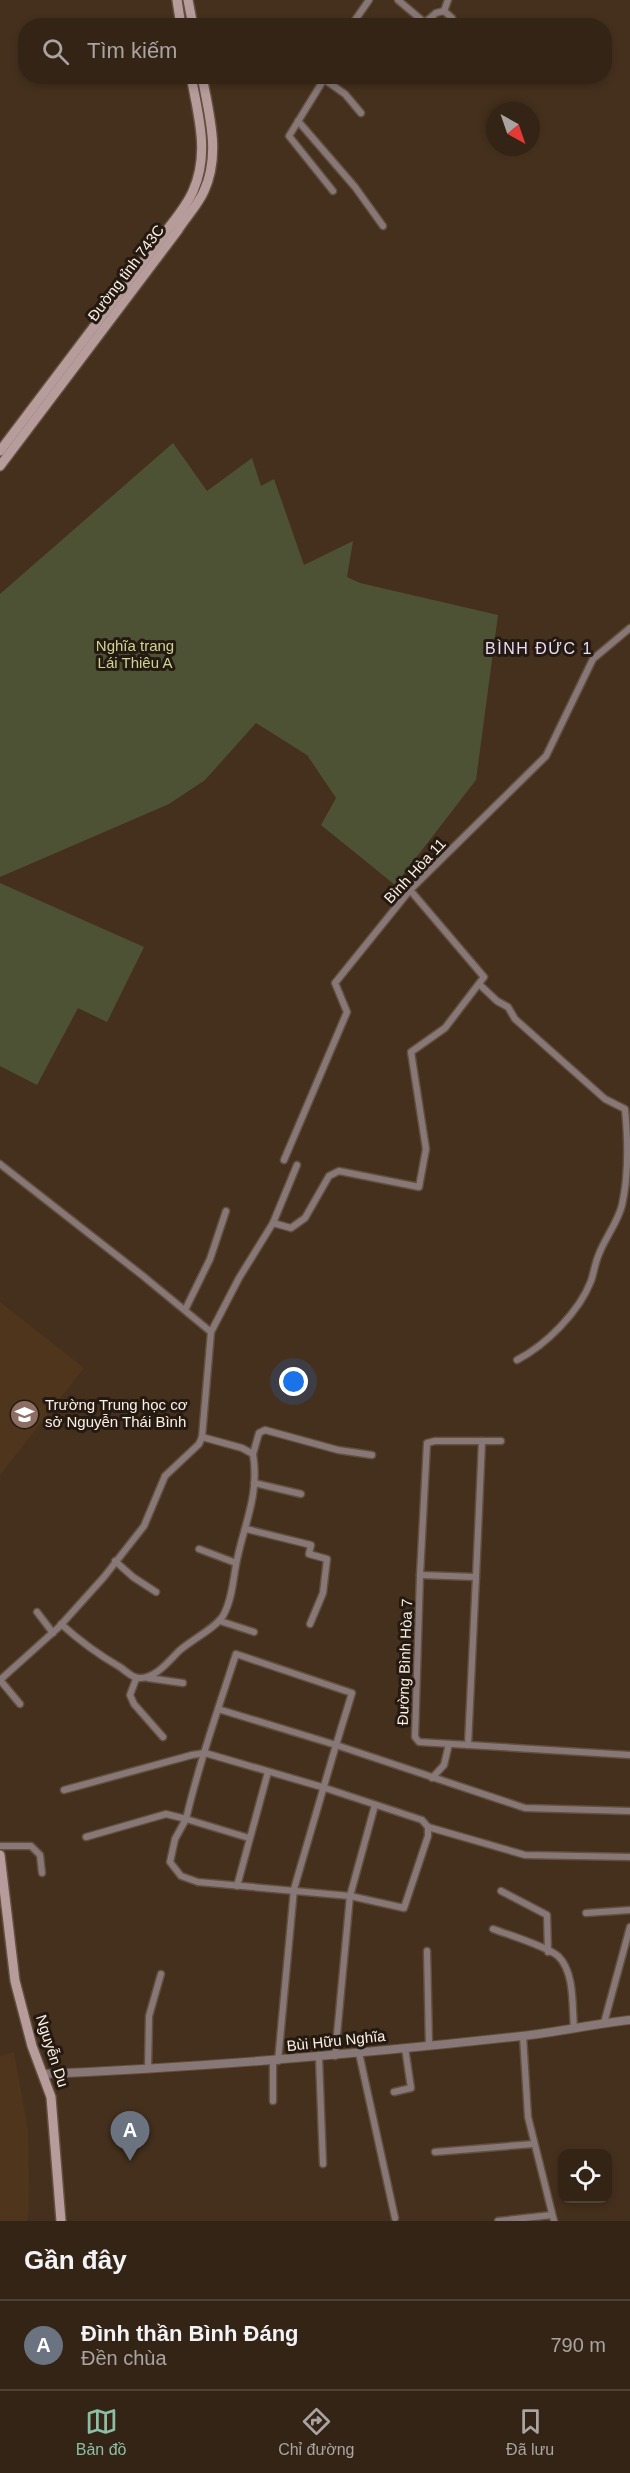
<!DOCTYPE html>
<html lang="vi">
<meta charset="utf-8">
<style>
body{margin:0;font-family:Helvetica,sans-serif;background:#3f3023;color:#f1f3f6}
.controls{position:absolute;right:18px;bottom:18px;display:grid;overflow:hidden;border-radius:12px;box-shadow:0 3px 9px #0003}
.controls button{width:54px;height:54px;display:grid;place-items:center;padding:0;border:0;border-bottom:2px solid #4e4135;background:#342416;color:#f1f3f6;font:30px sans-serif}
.compass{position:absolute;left:486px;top:102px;width:54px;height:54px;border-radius:50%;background:#342416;box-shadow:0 3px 9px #0003;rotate:140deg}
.you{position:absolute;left:294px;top:1382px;width:21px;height:21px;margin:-15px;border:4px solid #fff;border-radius:50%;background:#1a73e8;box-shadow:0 0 0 9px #1a73e833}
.badge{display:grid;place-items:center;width:39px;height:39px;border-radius:50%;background:#8abfa5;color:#fff;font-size:20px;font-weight:700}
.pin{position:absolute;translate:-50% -50px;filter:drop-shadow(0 2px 3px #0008)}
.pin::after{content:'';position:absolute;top:32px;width:21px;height:18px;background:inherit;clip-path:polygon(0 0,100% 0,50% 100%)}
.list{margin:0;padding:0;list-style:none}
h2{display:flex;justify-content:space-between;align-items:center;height:78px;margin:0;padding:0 24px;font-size:26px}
h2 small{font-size:20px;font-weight:400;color:#a9a4a1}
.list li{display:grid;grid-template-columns:39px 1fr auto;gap:18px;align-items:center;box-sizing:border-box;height:90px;padding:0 24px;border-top:2px solid #4e4135}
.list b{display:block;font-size:22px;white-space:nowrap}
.list p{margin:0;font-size:20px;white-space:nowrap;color:#a9a4a1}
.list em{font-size:20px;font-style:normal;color:#a9a4a1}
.icon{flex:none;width:33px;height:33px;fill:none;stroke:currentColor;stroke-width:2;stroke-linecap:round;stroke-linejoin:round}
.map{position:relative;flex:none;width:630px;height:2221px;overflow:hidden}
.search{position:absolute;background:#342416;box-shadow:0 3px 9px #0003;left:18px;right:18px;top:18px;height:66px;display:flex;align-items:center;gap:15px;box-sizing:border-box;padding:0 21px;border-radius:24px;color:#a9a4a1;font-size:22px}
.sheet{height:168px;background:#342416}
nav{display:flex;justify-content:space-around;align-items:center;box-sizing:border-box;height:84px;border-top:2px solid #4e4135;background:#342416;font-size:16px;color:#a9a4a1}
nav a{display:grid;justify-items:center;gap:3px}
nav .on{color:#8abfa5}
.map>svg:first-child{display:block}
.built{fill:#4f351c}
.green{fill:#4e5234}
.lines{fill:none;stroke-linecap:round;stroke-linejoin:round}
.minor-casing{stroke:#624f3d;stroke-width:9}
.tertiary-casing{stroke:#624f3d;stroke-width:10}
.secondary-casing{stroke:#624f3d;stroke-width:12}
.minor{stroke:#877877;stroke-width:6}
.tertiary{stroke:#877877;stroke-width:8}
.secondary{stroke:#b69d9c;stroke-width:9}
.labels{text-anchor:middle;stroke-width:6;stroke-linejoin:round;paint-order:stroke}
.street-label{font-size:15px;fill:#fdefe4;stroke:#241a12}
.park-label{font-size:15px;fill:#ccd494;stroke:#241a12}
.poi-label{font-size:15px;fill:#fdefe4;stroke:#241a12;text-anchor:start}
.neighbourhood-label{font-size:16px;letter-spacing:1.5px;fill:#ecdcf8;stroke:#241a12}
</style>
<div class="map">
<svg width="630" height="2221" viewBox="0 0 630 2221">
<rect width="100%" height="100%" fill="#45301d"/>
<g class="built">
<polygon points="0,1302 84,1368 0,1475"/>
<polygon points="14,2052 28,2130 29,2209 27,2221 0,2221 0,2056"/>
</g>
<g class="green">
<polygon points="173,443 207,491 252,458 261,486 274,479 304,565 353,541 347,577 360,583 498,615 476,780 395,885 321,825 336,798 307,755 256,723 205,780 169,804 0,877 0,594"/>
<polygon points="0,883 144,947 107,1022 78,1008 37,1085 0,1066"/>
</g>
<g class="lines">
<defs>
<g id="minor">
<polyline points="398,0 424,22"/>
<polyline points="444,11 452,18 455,26"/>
<polyline points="351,26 369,0"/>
<polyline points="421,26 436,13 444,11 448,0"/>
<polyline points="326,76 289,136 333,191"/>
<polyline points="325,80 345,94 361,113"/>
<polyline points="298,121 355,187 383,226"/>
<path d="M479 984 497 1001 508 1007 515 1019 605 1099 625 1109C628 1140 629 1174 622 1205 618 1222 605 1238 599 1254 595 1263 594 1272 591 1281 579 1312 546 1345 517 1360"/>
<polyline points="284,1160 347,1012 335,983 410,890 546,756 593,659 630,628"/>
<polyline points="0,1164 143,1276 211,1332"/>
<polyline points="273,1223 297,1165"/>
<polyline points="185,1310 210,1259 226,1211"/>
<polyline points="501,1441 435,1441 427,1443 420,1575 415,1737 419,1742 630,1755"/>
<polyline points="253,1454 259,1433 265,1430 338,1450 372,1455"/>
<polyline points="254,1483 301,1494"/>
<polyline points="246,1529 311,1545 309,1554 327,1559 323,1593 310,1624"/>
<polyline points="199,1549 236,1563"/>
<polyline points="115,1561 133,1577 156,1592"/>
<polyline points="420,1575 476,1577 482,1441"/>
<polyline points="37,1612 53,1633"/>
<polyline points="220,1621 254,1632"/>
<path d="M61 1624C81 1642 97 1654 120 1667 126 1671 132 1678 139 1678 155 1679 168 1662 179 1651 191 1640 218 1627 224 1614 232 1599 233 1581 236 1565 243 1526 260 1496 253 1454L242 1448 202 1437"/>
<polyline points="148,1678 183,1683"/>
<polyline points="136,1679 130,1695 134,1704 163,1737"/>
<polyline points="0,1680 59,1627 104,1577 144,1526 165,1476 199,1444 202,1437 211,1332 239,1278 273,1223 291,1228 305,1218 329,1176 339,1171 419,1187 426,1149 411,1052 445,1028 484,977 410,890"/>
<polyline points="0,1680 20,1704"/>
<polyline points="468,1745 476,1577"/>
<polyline points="432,1778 444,1765 449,1744"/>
<polyline points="64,1790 192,1755 205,1753 322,1787 422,1820 428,1827 428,1836 404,1908 350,1896 198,1882 181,1876 170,1862 175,1839 186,1819 249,1838"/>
<polyline points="428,1827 525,1855 630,1857"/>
<path d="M86 1837 166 1814 186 1819C199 1764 218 1709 236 1654L352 1693 336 1745 218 1709"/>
<polyline points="0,1846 31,1846 40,1855 42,1873"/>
<polyline points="237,1886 268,1772"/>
<polyline points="501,1891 547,1915 548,1952"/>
<polyline points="586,1913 630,1910"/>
<path d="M493 1929C509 1935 546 1946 558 1956 575 1972 572 2007 574 2028"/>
<polyline points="427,1951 429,2045"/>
<polyline points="604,2023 630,1927"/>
<polyline points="523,2036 528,2117 554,2221"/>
<polyline points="359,2053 395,2218"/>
<polyline points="335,2056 350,1896 375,1805"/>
<polyline points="319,2058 323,2164"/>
<polyline points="278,2061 294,1889 336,1745 525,1808 630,1811"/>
<polyline points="148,2069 149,2016 161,1974"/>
<polyline points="394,2092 411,2088 405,2048"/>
<polyline points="273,2101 273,2061"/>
<polyline points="435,2152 534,2144"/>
<polyline points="498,2221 552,2215"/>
</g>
<path id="tertiary" d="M44 2074C204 2067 362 2054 522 2036 558 2032 594 2024 630 2020"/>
<g id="secondary">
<polyline points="177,0 181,26"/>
<polyline points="188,0 193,26"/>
<path d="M0 451 167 230C176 218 187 205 193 191 210 153 198 115 191 76"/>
<path d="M0 466 178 230C186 217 198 205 204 191 221 154 209 115 202 76"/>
<polyline points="0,1855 15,1981 32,2046 51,2097 61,2221"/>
</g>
</defs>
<use href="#minor" class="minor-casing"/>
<use href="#tertiary" class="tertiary-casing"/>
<use href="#secondary" class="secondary-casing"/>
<use href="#minor" class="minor"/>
<use href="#tertiary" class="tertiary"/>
<use href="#secondary" class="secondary"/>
</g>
<defs>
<symbol id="school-disc" viewBox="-11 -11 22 22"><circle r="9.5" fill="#8d6e63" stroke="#241a12"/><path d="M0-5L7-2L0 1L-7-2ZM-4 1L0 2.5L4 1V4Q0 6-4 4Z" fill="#fff"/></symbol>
</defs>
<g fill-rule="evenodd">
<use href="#school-disc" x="8" y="1398" width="33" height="33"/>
</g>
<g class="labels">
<g class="street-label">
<text transform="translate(126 273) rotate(-53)" y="5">Đường tỉnh 743C</text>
<text transform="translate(415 871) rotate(-47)" y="5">Bình Hòa 11</text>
<text transform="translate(405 1662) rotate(-88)" y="5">Đường Bình Hòa 7</text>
<text transform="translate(336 2041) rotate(-6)" y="5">Bùi Hữu Nghĩa</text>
<text transform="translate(52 2051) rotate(72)" y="5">Nguyễn Du</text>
</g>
<g class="park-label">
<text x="135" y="651">Nghĩa trang<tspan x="135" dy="17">Lái Thiêu A</tspan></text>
</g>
<g class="poi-label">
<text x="45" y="1410">Trường Trung học cơ<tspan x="45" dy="17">sở Nguyễn Thái Bình</tspan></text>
</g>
<g class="neighbourhood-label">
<text x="539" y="654">BÌNH ĐỨC 1</text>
</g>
</g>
</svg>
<div class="controls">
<button><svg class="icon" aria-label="locate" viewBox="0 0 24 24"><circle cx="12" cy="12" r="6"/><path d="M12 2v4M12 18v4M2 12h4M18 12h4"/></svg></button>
</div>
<svg class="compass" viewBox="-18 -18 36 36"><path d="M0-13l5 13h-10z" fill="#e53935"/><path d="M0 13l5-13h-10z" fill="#a9a4a1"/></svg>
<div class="you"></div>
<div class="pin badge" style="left:130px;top:2161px;background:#6b7280">A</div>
<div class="search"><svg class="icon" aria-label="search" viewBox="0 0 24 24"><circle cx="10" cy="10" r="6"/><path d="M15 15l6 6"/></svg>Tìm kiếm</div>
</div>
<section class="sheet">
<h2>Gần đây<small></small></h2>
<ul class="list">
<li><span class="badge" style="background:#6b7280">A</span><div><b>Đình thần Bình Đáng</b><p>Đền chùa</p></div><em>790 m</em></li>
</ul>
</section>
<nav>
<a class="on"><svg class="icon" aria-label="map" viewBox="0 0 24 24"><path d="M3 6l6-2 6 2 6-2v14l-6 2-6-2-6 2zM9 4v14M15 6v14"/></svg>Bản đồ</a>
<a><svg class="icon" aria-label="directions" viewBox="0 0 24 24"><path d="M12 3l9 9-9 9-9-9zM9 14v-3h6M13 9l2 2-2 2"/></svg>Chỉ đường</a>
<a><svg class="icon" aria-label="saved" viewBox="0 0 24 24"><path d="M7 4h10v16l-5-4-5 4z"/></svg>Đã lưu</a>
</nav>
